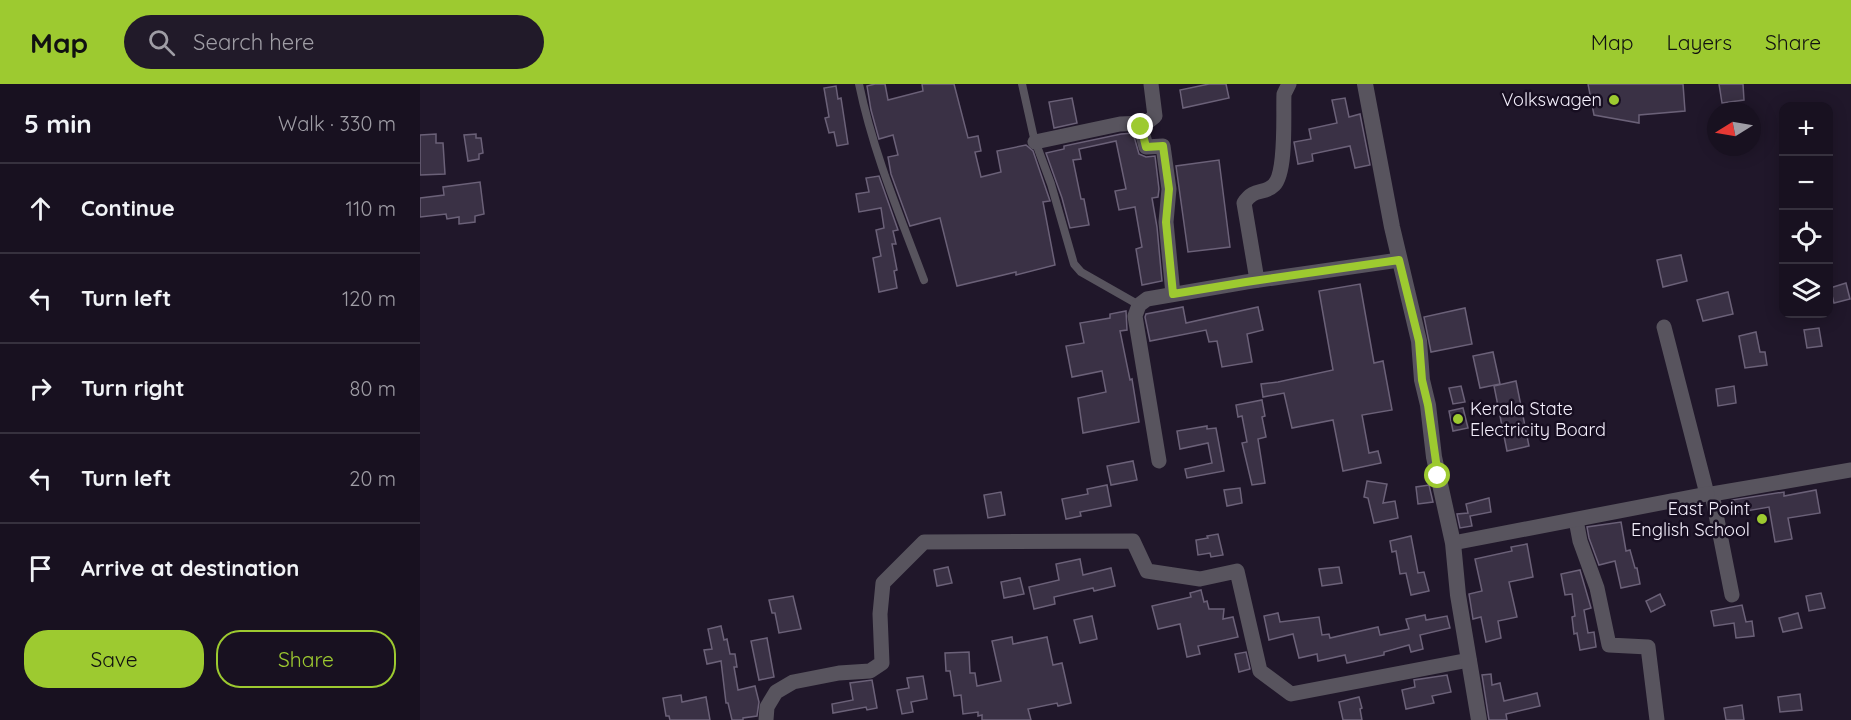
<!DOCTYPE html>
<meta charset="utf-8">
<style>
body{margin:0;font-family:Quicksand,sans-serif;background:#211a29;color:#f1f3f6}
.controls{position:absolute;right:18px;top:18px;display:grid;overflow:hidden;border-radius:12px;box-shadow:0 3px 15px #0003}
.controls button{width:54px;height:54px;display:grid;place-items:center;padding:0;border:0;border-bottom:2px solid #36313e;background:#181120;color:#f1f3f6;font:30px sans-serif}
.compass{position:absolute;left:1287px;top:18px;width:54px;height:54px;border-radius:50%;background:#181120;box-shadow:0 3px 15px #0003;rotate:259deg}
.stop{position:absolute;width:18px;height:18px;margin:-14px;border:4px solid #9dca30;border-radius:50%;background:#fff}
.stop.end{background:#9dca30;border-color:#fff;box-shadow:0 2px 6px #0008}
.list{margin:0;padding:0;list-style:none}
h2{display:flex;justify-content:space-between;align-items:center;height:78px;margin:0;padding:0 24px;font-size:26px}
h2 small{font-size:20px;font-weight:400;color:#9f9da5}
.list li{display:grid;grid-template-columns:39px 1fr auto;gap:18px;align-items:center;box-sizing:border-box;height:90px;padding:0 24px;border-top:2px solid #36313e}
.list b{display:block;font-size:22px;white-space:nowrap}
.list em{font-size:20px;font-style:normal;color:#9f9da5}
.actions{display:flex;gap:12px;padding:18px 24px}
.actions a{flex:1;padding:14px 0;border:2px solid #9dca30;border-radius:24px;text-align:center;font-size:21px;color:#9dca30}
.actions .main{background:#9dca30;color:#111}
.icon{flex:none;width:33px;height:33px;fill:none;stroke:currentColor;stroke-width:2;stroke-linecap:round;stroke-linejoin:round}
.map{position:relative;flex:none;width:1431px;height:636px;overflow:hidden}
header{display:flex;align-items:center;gap:36px;box-sizing:border-box;height:84px;padding:0 30px;background:#9dca30;color:#111}
header strong{font-size:28px}
nav{display:flex;gap:33px;margin-inline-start:auto;font-size:21px}
.search{width:420px;height:54px;background:#211a29;display:flex;align-items:center;gap:15px;box-sizing:border-box;padding:0 21px;border-radius:33px;color:#9f9da5;font-size:22px}
main{display:flex}
aside{flex:1;background:#181120}
.map>svg:first-child{display:block}
.building{fill:#3a3145;stroke:#6b6178;stroke-width:1.5}
.lines{fill:none;stroke-linecap:round;stroke-linejoin:round}
.service{stroke:#58545e;stroke-width:8}
.minor{stroke:#58545e;stroke-width:15}
.tertiary{stroke:#58545e;stroke-width:16}
.route{stroke:#9dca30;stroke-width:8}
.poi-dot{fill:#9dca30;stroke:#170e21;stroke-width:2}
.labels{text-anchor:middle;stroke-width:5;stroke-linejoin:round;paint-order:stroke}
.poi-label{font-size:18px;fill:#f3eefb;stroke:#170e21;text-anchor:end}
</style>
<header>
<strong>Map</strong>
<div class="search"><svg class="icon" aria-label="search" viewBox="0 0 24 24"><circle cx="10" cy="10" r="6"/><path d="M15 15l6 6"/></svg>Search here</div>
<nav><a>Map</a><a>Layers</a><a>Share</a></nav>
</header>
<main>
<aside>
<h2>5 min<small>Walk · 330 m</small></h2>
<ul class="list">
<li><svg class="icon" aria-label="ahead" viewBox="0 0 24 24"><path d="M12 20V5M6 11l6-6 6 6"/></svg><div><b>Continue</b></div><em>110 m</em></li>
<li><svg class="icon" aria-label="left" viewBox="0 0 24 24"><path d="M17 20v-9H6M10 6l-5 5 5 5"/></svg><div><b>Turn left</b></div><em>120 m</em></li>
<li><svg class="icon" aria-label="right" viewBox="0 0 24 24"><path d="M7 20v-9h11M14 6l5 5-5 5"/></svg><div><b>Turn right</b></div><em>80 m</em></li>
<li><svg class="icon" aria-label="left" viewBox="0 0 24 24"><path d="M17 20v-9H6M10 6l-5 5 5 5"/></svg><div><b>Turn left</b></div><em>20 m</em></li>
<li><svg class="icon" aria-label="arrive" viewBox="0 0 24 24"><path d="M6 21V4h12l-3 4 3 4H6"/></svg><div><b>Arrive at destination</b></div></li>
</ul>
<div class="actions"><a class="main">Save</a><a>Share</a></div>
</aside>
<div class="map">
<svg width="1431" height="636" viewBox="0 0 1431 636">
<rect width="100%" height="100%" fill="#20172a"/>
<g class="building">
<polygon points="455,0 465,0 468,16 503,7 502,0 534,0 548,54 558,52 561,67 555,68 561,93 581,88 577,67 606,61 613,67 630,117 623,118 635,181 596,191 596,188 537,202 520,134 490,142 471,90 468,73 478,71 473,51 459,55 451,26 447,2"/>
<polygon points="789,0 806,0 809,14 763,24 760,6"/>
<polygon points="1168,0 1263,0 1265,27 1219,31 1219,39 1174,31"/>
<polygon points="1299,0 1323,0 1324,16 1302,19"/>
<polygon points="416,2 418,15 421,14 428,60 417,62 414,48 409,49 405,34 409,33 404,4"/>
<polygon points="652,14 657,39 634,44 629,18"/>
<polygon points="925,14 929,33 940,30 950,81 935,84 930,62 892,70 893,77 878,80 874,58 891,55 889,45 917,39 912,16"/>
<polygon points="713,49 719,70 726,73 735,72 739,105 738,113 732,114 737,143 742,197 722,201 716,165 722,163 715,123 699,126 695,107 706,105 696,57 659,65 661,75 653,76 661,115 664,115 669,141 650,144 642,114 626,69 644,65 644,62 701,50"/>
<polygon points="16,50 16,59 23,59 25,90 0,91 0,51"/>
<polygon points="56,50 56,54 61,54 63,69 59,70 59,75 48,77 44,51"/>
<polygon points="799,76 810,163 768,168 756,82"/>
<polygon points="459,92 478,146 473,147 476,160 472,160 477,186 474,187 477,204 459,208 453,174 461,172 456,146 464,144 461,124 439,128 436,110 449,108 446,94"/>
<polygon points="60,98 64,130 55,132 55,138 39,140 39,133 27,135 26,130 0,133 0,114 24,111 23,103"/>
<polygon points="1261,171 1267,197 1243,203 1237,176"/>
<polygon points="1426,199 1430,215 1414,219 1410,204"/>
<polygon points="940,200 954,279 963,277 972,326 942,331 949,369 958,367 961,379 923,387 913,336 872,344 864,309 843,313 841,300 858,298 913,286 899,207"/>
<polygon points="1308,208 1313,230 1283,237 1277,216"/>
<polygon points="763,223 766,239 838,223 843,246 827,250 832,278 802,283 797,257 789,258 786,246 730,257 725,233 726,230"/>
<polygon points="1045,224 1052,260 1011,268 1004,233"/>
<polygon points="706,227 707,246 700,247 710,296 712,295 719,338 663,349 658,314 686,308 682,287 652,293 646,262 664,259 660,239 690,234 690,230"/>
<polygon points="1399,244 1402,262 1387,264 1384,246"/>
<polygon points="1336,248 1340,268 1345,268 1347,281 1325,284 1319,252"/>
<polygon points="1073,268 1080,300 1060,304 1053,272"/>
<polygon points="1096,297 1109,362 1087,367 1074,302"/>
<polygon points="1041,302 1045,318 1033,320 1029,304"/>
<polygon points="1314,302 1316,319 1298,322 1296,305"/>
<polygon points="842,316 845,332 842,333 846,353 838,355 845,399 832,401 822,359 827,358 822,332 818,333 816,321"/>
<polygon points="1043,324 1048,344 1033,347 1029,327"/>
<polygon points="787,342 787,345 796,344 804,387 767,394 765,385 792,379 788,359 760,365 757,347"/>
<polygon points="713,377 717,396 691,401 687,382"/>
<polygon points="947,397 967,400 963,419 975,417 978,434 954,439 948,414 944,413"/>
<polygon points="687,401 691,422 660,428 661,432 646,435 642,415 668,410 667,405"/>
<polygon points="1009,401 1013,418 998,420 996,403"/>
<polygon points="820,404 822,419 807,422 804,406"/>
<polygon points="1396,406 1400,429 1368,434 1372,455 1355,458 1349,423 1315,429 1312,416 1364,408 1364,412"/>
<polygon points="581,408 585,431 568,434 564,411"/>
<polygon points="1069,414 1071,428 1050,432 1052,442 1040,444 1037,430 1048,429 1046,420"/>
<polygon points="1201,438 1206,467 1210,466 1215,484 1217,484 1220,500 1201,504 1195,477 1179,481 1169,454 1167,443"/>
<polygon points="798,450 803,471 791,473 790,469 778,471 776,456 788,454 787,452"/>
<polygon points="991,452 998,489 1004,488 1009,507 991,511 986,489 980,490 976,467 972,468 970,457"/>
<polygon points="1107,460 1113,493 1089,498 1097,533 1078,537 1081,554 1066,558 1061,533 1053,535 1049,510 1062,507 1055,475 1092,467 1091,463"/>
<polygon points="660,475 663,491 691,484 695,502 674,507 673,504 634,513 635,520 614,525 609,503 639,496 636,480"/>
<polygon points="528,483 532,499 517,502 514,486"/>
<polygon points="919,483 922,499 902,502 899,485"/>
<polygon points="1160,486 1171,524 1164,526 1168,549 1174,548 1176,563 1160,566 1157,549 1154,550 1152,533 1155,532 1152,510 1145,511 1141,490"/>
<polygon points="600,494 604,510 584,514 581,498"/>
<polygon points="781,506 784,518 787,517 789,525 804,525 803,535 813,533 818,553 778,562 780,570 767,573 760,540 738,545 732,522 771,513 770,509"/>
<polygon points="1401,509 1405,524 1389,527 1386,512"/>
<polygon points="1240,510 1245,521 1231,528 1226,517"/>
<polygon points="373,512 381,545 359,549 355,529 352,529 349,516"/>
<polygon points="1322,521 1326,538 1332,537 1334,552 1316,554 1314,539 1294,542 1291,527"/>
<polygon points="858,529 860,538 899,533 902,551 909,550 910,554 958,543 960,551 989,545 986,535 1005,531 1006,536 1027,532 1030,544 1000,551 1003,565 991,568 989,561 964,568 964,571 927,579 925,571 898,577 897,570 879,574 873,550 849,556 844,532"/>
<polygon points="1378,529 1382,544 1363,548 1359,534"/>
<polygon points="672,532 677,555 660,559 654,536"/>
<polygon points="301,542 304,556 307,555 310,570 315,570 317,583 314,583 318,606 335,602 339,618 337,632 323,634 323,636 312,636 308,619 306,619 301,577 287,580 284,566 292,565 288,545"/>
<polygon points="592,553 593,560 627,553 633,581 642,579 651,619 638,622 637,619 608,625 611,636 562,636 562,631 558,632 558,628 543,630 541,611 534,612 530,587 526,587 525,569 549,568 550,589 555,589 557,602 581,597 572,557"/>
<polygon points="347,554 354,593 339,596 331,557"/>
<polygon points="826,568 830,585 819,588 815,570"/>
<polygon points="1071,590 1072,601 1080,599 1084,617 1117,609 1120,622 1086,630 1087,636 1069,636 1062,591"/>
<polygon points="1027,591 1031,608 1012,612 1014,619 986,625 982,606 995,603 994,596"/>
<polygon points="503,592 507,615 491,618 493,628 482,630 477,606 489,604 487,594"/>
<polygon points="452,596 457,624 447,626 446,623 413,629 412,620 433,616 430,599"/>
<polygon points="1380,610 1382,626 1360,628 1358,613"/>
<polygon points="261,611 262,618 286,613 290,636 250,636 249,632 246,632 243,614"/>
<polygon points="939,613 942,624 940,625 942,636 923,636 919,618"/>
<polygon points="1322,621 1324,636 1306,636 1304,624"/>
</g>
<g class="lines">
<g class="service">
<path d="M439 0C453 68 480 132 504 196"/>
<polyline points="602,0 614,54 631,100 654,180 661,188 719,221"/>
</g>
<g class="minor">
<polyline points="731,0 735,32 721,43 726,63 743,62 749,105 746,138 753,210"/>
<polyline points="615,58 700,40 726,39"/>
<path d="M837 196 824 119C834 103 844 111 854 101 867 88 863 29 864 10L869 0"/>
<polyline points="1244,243 1287,410 1292,410 1312,511"/>
<polyline points="739,377 715,232 719,221 727,215 826,198 979,176"/>
<polyline points="1292,410 1431,386"/>
<polyline points="1156,436 1160,457 1177,504 1189,561 1228,563 1237,636"/>
<polyline points="1033,459 1287,410"/>
<polyline points="346,636 347,623 356,608 373,598 419,589 450,587 462,579 460,530 463,499 504,458 713,457 727,487 780,495 817,487 840,587 871,610 1049,576"/>
</g>
<polyline class="tertiary" points="945,0 972,143 999,257 1002,296 1008,321 1014,373 1033,459 1038,511 1059,636"/>
</g>
<g class="lines">
<polyline class="route" points="721,43 726,63 743,62 749,105 746,138 753,210 826,198 979,176 999,257 1002,296 1008,321 1018,392"/>
</g>
<g class="poi-dot">
<circle cx="1194" cy="16" r="6"/>
<circle cx="1038" cy="335" r="6"/>
<circle cx="1342" cy="435" r="6"/>
</g>
<g class="labels">
<g class="poi-label">
<text x="1182" y="22">Volkswagen</text>
<text x="1050" y="331" text-anchor="start">Kerala State<tspan x="1050" dy="21">Electricity Board</tspan></text>
<text x="1330" y="431">East Point<tspan x="1330" dy="21">English School</tspan></text>
</g>
</g>
</svg>
<div class="controls">
<button>+</button>
<button>−</button>
<button><svg class="icon" aria-label="locate" viewBox="0 0 24 24"><circle cx="12" cy="12" r="6"/><path d="M12 2v4M12 18v4M2 12h4M18 12h4"/></svg></button>
<button><svg class="icon" aria-label="layers" viewBox="0 0 24 24"><path d="M12 4l9 5-9 5-9-5zM3 14l9 5 9-5"/></svg></button>
</div>
<svg class="compass" viewBox="-18 -18 36 36"><path d="M0-13l5 13h-10z" fill="#e53935"/><path d="M0 13l5-13h-10z" fill="#9f9da5"/></svg>
<div class="stop" style="left:1018px;top:392px"></div>
<div class="stop end" style="left:721px;top:43px"></div>
</div>
</main>
